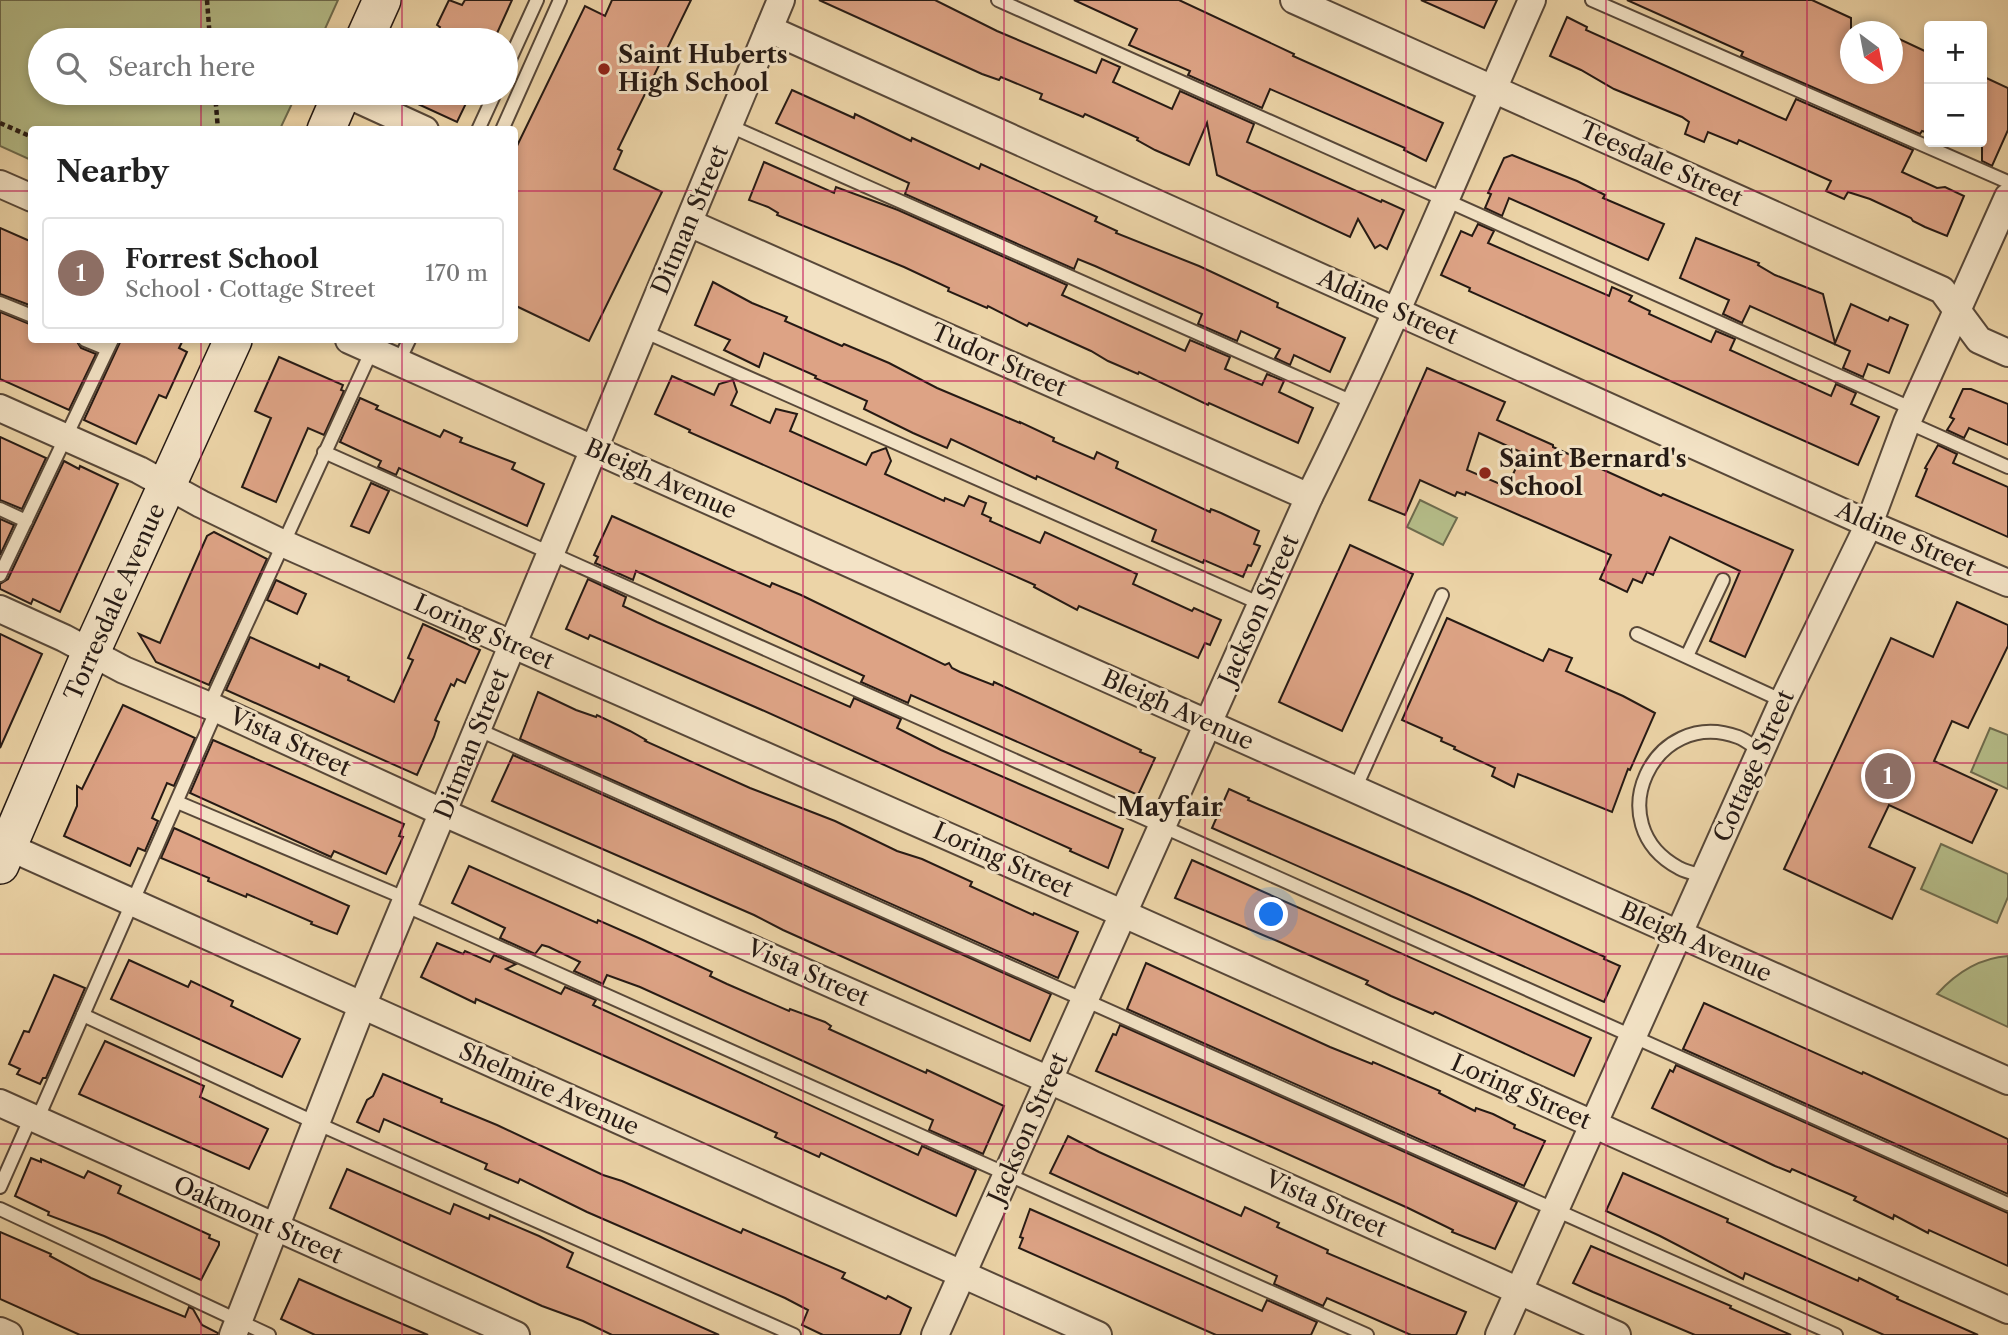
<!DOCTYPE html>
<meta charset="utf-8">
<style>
body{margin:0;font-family:"Libre Caslon Text",serif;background:#f6f6f6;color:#222}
.controls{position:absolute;right:21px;top:21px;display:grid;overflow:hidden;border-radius:7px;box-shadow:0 4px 10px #0003}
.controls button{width:63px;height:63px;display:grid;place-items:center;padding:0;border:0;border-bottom:2px solid #e0e0e0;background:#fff;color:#222;font:35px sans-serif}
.compass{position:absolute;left:1840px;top:21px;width:63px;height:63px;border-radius:50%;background:#fff;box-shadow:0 4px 10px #0003;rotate:148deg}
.you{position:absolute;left:1272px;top:915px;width:24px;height:24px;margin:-18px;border:5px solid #fff;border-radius:50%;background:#1a73e8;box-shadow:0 0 0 10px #1a73e833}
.badge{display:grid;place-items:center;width:46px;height:46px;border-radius:50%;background:#8f2418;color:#fff;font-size:23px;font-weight:700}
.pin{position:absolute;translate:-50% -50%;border:4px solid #fff;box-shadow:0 2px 7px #0006}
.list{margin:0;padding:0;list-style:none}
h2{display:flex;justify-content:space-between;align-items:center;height:91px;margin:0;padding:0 28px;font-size:30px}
h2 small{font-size:23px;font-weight:400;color:#767676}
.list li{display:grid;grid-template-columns:46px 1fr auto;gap:21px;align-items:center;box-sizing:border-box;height:112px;margin:0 14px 14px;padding:0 14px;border:2px solid #e0e0e0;border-radius:7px}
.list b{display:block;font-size:26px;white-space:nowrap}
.list p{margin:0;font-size:23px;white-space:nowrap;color:#767676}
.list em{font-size:23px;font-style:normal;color:#767676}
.icon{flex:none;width:38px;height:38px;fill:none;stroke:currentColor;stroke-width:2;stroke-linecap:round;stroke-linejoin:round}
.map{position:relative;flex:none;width:2008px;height:1335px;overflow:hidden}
.search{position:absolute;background:#fff;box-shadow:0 4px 10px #0003;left:28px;top:28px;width:490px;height:77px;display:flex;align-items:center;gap:18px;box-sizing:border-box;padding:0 24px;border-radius:38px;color:#767676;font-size:26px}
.panel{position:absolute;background:#fff;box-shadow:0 4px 10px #0003;left:28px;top:126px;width:490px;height:217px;border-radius:7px}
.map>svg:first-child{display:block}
.green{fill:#b5bd89;stroke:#6e6c4e;stroke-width:2}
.building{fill:#dda385;stroke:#261a14;stroke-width:2;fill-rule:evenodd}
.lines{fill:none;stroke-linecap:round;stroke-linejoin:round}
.lane-casing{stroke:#584839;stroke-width:16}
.street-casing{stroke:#584839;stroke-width:30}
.secondary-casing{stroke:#261a14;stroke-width:40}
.path{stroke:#261a14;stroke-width:4.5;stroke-dasharray:5 3.5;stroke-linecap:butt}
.lane{stroke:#f3e3c6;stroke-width:12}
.street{stroke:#f3e3c6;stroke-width:26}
.secondary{stroke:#f3e3c6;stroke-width:37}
.grid{fill:none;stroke:#c2185b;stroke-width:2;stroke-opacity:0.55}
.poi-dot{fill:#8f2418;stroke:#f3e3c6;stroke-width:2.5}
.labels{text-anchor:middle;stroke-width:6;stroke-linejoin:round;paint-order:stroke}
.poi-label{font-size:24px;font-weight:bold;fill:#261a14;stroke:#f3e3c6;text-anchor:start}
.street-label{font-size:24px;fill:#261a14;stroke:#f3e3c6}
.neighbourhood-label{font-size:26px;font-weight:bold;fill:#261a14;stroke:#f3e3c6}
</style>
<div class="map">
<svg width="2008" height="1335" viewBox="0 0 2008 1335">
<rect width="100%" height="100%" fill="#ecd4a7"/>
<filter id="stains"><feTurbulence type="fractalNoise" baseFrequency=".00286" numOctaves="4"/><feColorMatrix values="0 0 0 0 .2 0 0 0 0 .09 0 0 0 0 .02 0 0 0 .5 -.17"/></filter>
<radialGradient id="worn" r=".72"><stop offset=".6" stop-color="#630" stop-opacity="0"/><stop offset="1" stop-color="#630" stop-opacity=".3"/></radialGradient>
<g class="green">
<polygon points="0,0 338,0 320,40 40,40 40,93 297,93 280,129 32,130 31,160 0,146"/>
<polygon points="1420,500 1457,518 1443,545 1407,527"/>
<polygon points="1990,728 2008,735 2008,789 1971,772"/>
<polygon points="1941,844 2008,874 2008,897 1997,923 1921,889"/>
<path d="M2008 956V1027L1937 994C1956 973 1980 958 2008 956Z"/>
</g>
<g class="building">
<polygon points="449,0 462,5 465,0 512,0 494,40 434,40 440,27 437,25"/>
<polygon points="612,0 691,0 618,149 622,151 614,169 662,192 589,341 514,305 514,152 585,6 605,16"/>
<polygon points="819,0 935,0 997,31 1096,73 1102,59 1120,67 1113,82 1172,109 1180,91 1254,124 1247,142 1381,202 1382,200 1404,210 1387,249 1380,245 1375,248 1358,219 1350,237 1217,175 1207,123 1189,165 1155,150 1137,140 1138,138 1116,128 1085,114 1083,117 1040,99 1042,94 1001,77 999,80 982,74"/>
<polygon points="1074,0 1179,0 1294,54 1293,56 1443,123 1426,161 1404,150 1405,148 1270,89 1262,108 1188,75 1190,71 1129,45 1137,29"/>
<polygon points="1421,0 1497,0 1484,28"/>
<polygon points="1627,0 1812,0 1851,18 1851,74 1893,74 1893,36 1929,53 1929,133 1922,131 1920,134 1741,56 1743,52"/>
<polygon points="1567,17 1587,27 1586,30 1786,120 1796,99 1913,150 1902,172 1937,188 1945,187 1964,196 1947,236 1925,227 1913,221 1911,218 1870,199 1848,192 1844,199 1826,191 1831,181 1739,140 1737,144 1708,132 1704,142 1685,134 1689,122 1682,117 1614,89 1581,70 1550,56"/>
<polygon points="1982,76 2008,88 2008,130 1992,166 1982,161"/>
<polygon points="792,90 854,118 855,114 911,141 912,138 979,169 981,164 1097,217 1095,221 1117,231 1116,233 1199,266 1278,303 1277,307 1345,338 1330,372 1294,355 1290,365 1275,358 1280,349 1241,331 1237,341 1198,324 1202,314 1095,266 1078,259 1074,269 905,194 909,183 776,123"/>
<polygon points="394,93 471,93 457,122"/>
<polygon points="1512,155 1577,181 1605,195 1603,198 1664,224 1648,260 1509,198 1502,216 1485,208 1491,194 1488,193 1504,158"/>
<polygon points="764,162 834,193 836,187 898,210 1067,285 1062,295 1185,351 1190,340 1230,357 1225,369 1262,385 1267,374 1284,381 1279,392 1313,408 1298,443 1209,403 1208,405 1139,372 1138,374 1108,361 1091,351 1029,323 1027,326 988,306 987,308 948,291 949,288 904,267 777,215 778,213 768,207 749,200"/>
<polygon points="1478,224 1494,231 1488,243 1609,296 1612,287 1632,296 1629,301 1650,311 1649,314 1711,342 1716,331 1735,339 1730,350 1831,396 1836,384 1856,393 1851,404 1879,417 1858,465 1469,291 1470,288 1441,275 1461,231 1472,236"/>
<polygon points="0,228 32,242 32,306 0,294"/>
<polygon points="1696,238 1759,263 1758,265 1775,275 1823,294 1835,343 1851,304 1888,321 1890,317 1908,325 1889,373 1868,364 1863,377 1843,368 1850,351 1750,306 1742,323 1723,314 1729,300 1680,278"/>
<polygon points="713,282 752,303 787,317 785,321 842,346 844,344 889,363 937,388 1020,423 1020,422 1054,438 1053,441 1094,459 1097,452 1118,462 1116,468 1210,512 1211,509 1221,513 1259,531 1254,544 1260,546 1251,566 1248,565 1243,577 1204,560 1203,563 1152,541 1156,530 1037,476 1036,479 951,439 947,448 913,433 864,409 867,401 815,378 816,376 764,353 759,367 724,350 730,340 695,325"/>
<polygon points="0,312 32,325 32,340 76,340 81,348 96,354 69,410 0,379"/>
<polygon points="121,340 183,340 179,348 187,352 166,398 159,395 136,444 84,420"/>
<polygon points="279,357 343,385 341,390 344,391 324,435 308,428 276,502 242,487 271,418 255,411"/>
<path d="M1427 368 1505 402 1497 420 1553 445V447L1661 496 1663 494 1793 550 1745 657 1710 641 1740 571 1670 537 1653 575 1647 572 1642 583 1633 579 1627 592 1600 579 1611 555 1466 492 1465 495 1457 492 1455 496 1420 480 1405 515 1369 500ZM1479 433 1523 453 1507 487 1467 470Z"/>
<polygon points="672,376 714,395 719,384 733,380 737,392 731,405 770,423 776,409 797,414 790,431 866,465 872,453 886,448 891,461 885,474 944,501 945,498 964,506 969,496 986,503 982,514 991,518 990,521 1040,543 1045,532 1137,574 1133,584 1192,611 1194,608 1221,620 1210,645 1205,643 1198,658 1079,606 1077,610 1034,587 1035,585 689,432 690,430 655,414"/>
<polygon points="1963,389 1971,389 2008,404 2008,445 1969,428 1964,438 1947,430 1954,419 1950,417"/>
<polygon points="360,398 378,406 376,409 440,437 444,430 462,438 460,442 515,463 512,469 544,484 527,526 399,468 396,475 378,467 381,461 340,442"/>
<polygon points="0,437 46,458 22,509 0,500"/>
<polygon points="1938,445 1957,454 1953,463 2008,487 2008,537 1916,496 1927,469 1925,468"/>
<polygon points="64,461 79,469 80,466 118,484 60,612 33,599 31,604 0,589 0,584 8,579"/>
<polygon points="371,483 389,491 369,533 351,526"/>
<polygon points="612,516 770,587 772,583 801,595 945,665 949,663 952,668 960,672 993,685 994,682 1141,750 1140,752 1155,758 1138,795 911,695 908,703 861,682 864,676 636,571 633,580 595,563 598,557 594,555"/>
<polygon points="0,519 14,525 0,555"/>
<polygon points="214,532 267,559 209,685 156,662 139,634 160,643 207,536"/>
<polygon points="1350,545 1413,574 1342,731 1279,702"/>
<polygon points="588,579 626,597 623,606 657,622 850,707 854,698 901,719 897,728 941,750 1123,829 1108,868 1070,851 1071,849 762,710 590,635 588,639 566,629"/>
<polygon points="276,580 306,594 297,614 267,600"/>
<polygon points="1957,602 2008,625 2008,646 1968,728 1952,721 1934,761 1997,790 1972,843 1889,805 1869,847 1915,868 1892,919 1784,869 1891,638 1933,657"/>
<polygon points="1447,618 1543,661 1549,649 1572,658 1566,671 1623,696 1655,713 1630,770 1628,769 1612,812 1518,774 1514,787 1492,776 1495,768 1454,749 1455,747 1441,741 1442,738 1402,720"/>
<polygon points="423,624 480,650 465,683 457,679 454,686 451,684 435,720 439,722 434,737 417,775 226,690 250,637 319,668 320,664 349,677 348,680 394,702 413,660 408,658"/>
<polygon points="0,634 42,654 0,748"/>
<polygon points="538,692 576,710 596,717 597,715 630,731 646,740 645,741 750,788 835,821 897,851 922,859 972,882 970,886 1033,915 1034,913 1078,932 1058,978 520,739"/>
<polygon points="123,705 195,738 174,786 167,783 152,818 158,821 145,851 138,848 130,866 64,836 77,806 77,786 82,789"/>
<polygon points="213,740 404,824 399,836 403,837 386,874 334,851 331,857 329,856 190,793"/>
<polygon points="513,755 1051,994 1030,1041 783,930 754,915 492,801"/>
<polygon points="1229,789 1249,798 1248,800 1469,895 1605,957 1604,959 1620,966 1604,1002 1212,828"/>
<polygon points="174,828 349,906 337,934 311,924 312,922 247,894 246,897 208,881 209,878 161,858"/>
<polygon points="1192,860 1591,1038 1574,1076 1435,1012 1433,1014 1391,996 1366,984 1368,981 1282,943 1175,898"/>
<polygon points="469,866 597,923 598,920 643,940 712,972 710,976 727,984 789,1011 790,1009 825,1022 831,1026 829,1029 926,1073 927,1070 1004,1106 983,1154 929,1130 933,1120 640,987 607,975 603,984 574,971 580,962 549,947 542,945 535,954 500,938 505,928 452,903"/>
<polygon points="437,943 463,954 465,951 490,962 494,955 516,964 506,969 561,994 565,987 596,1000 593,1005 918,1155 922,1146 976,1170 956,1216 821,1153 819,1157 775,1137 777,1133 681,1090 476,999 475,1003 421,977"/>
<polygon points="129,960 188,987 191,981 233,1001 231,1006 300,1039 282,1077 111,999"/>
<polygon points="1146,963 1330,1047 1372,1064 1373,1062 1440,1091 1439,1093 1475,1111 1476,1108 1493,1114 1515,1125 1514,1128 1545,1141 1524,1186 1127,1009"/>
<polygon points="54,975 85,988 46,1078 43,1078 40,1084 17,1074 20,1069 9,1064 24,1031 29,1032"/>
<polygon points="1704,1003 1862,1074 1863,1072 1878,1079 2008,1139 2008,1194 1683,1049"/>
<polygon points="1120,1025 1517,1202 1495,1249 1452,1232 1453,1230 1408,1208 1254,1139 1096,1071 1113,1034 1116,1035"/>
<polygon points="105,1041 204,1086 200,1097 268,1129 249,1169 79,1094"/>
<polygon points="1676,1065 2008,1213 2008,1266 1929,1230 1928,1233 1894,1215 1893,1219 1854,1200 1856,1197 1792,1169 1790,1172 1775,1166 1652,1108 1670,1070 1673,1072"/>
<polygon points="383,1074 442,1099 441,1102 497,1125 603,1175 622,1181 741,1233 743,1229 845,1273 842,1278 886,1299 888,1296 911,1308 900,1335 823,1335 802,1325 808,1310 785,1298 587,1212 520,1179 518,1183 485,1169 487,1164 384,1119 379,1132 357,1122 367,1100 373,1096"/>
<polygon points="1068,1136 1099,1152 1241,1216 1245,1207 1279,1223 1277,1227 1328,1250 1327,1253 1466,1312 1456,1335 1411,1335 1327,1298 1323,1306 1274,1284 1277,1276 1050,1173"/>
<polygon points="31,1158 41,1162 41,1159 84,1178 88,1171 121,1186 118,1193 210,1235 209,1238 219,1242 219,1245 201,1280 104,1236 48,1215 49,1212 15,1196"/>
<polygon points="347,1169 450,1214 454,1204 489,1219 490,1215 539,1236 573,1253 567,1267 719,1335 612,1335 583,1321 542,1306 330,1208"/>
<polygon points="1623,1173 1728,1219 1727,1222 1858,1281 1859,1278 1898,1297 1897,1299 1978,1335 1884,1335 1745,1273 1743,1279 1660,1236 1606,1211"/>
<polygon points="1030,1209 1262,1311 1267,1300 1317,1322 1311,1335 1216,1335 1019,1248 1023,1238 1020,1237"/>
<polygon points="0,1232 51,1254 50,1256 91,1278 185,1317 189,1307 193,1309 202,1325 218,1333 218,1335 80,1335 0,1299"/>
<polygon points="1591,1246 1731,1306 1730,1308 1791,1335 1695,1335 1593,1292 1573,1283"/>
<polygon points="299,1279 344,1299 428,1335 315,1335 281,1319"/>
</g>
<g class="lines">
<defs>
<g id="lane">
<polyline points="998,0 1913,409"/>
<polyline points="1592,0 2008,182"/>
<polyline points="506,68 537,0"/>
<polyline points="730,126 1355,403"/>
<polyline points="478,130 495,93"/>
<polyline points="502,130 560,0"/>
<polyline points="0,303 32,316"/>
<polyline points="643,331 1261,604"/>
<polyline points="85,340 107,349"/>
<polyline points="399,361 409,340"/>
<polyline points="1907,422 2008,467"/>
<polyline points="324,452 2008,1204"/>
<polyline points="0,509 26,521"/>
<polyline points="0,575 112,340"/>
<polyline points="1637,634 1783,701"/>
<polyline points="1687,656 1723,580"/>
<polyline points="209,706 372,350"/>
<polyline points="479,730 1836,1335"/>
<polyline points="1355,789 1442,595"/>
<polyline points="177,802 407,899"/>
<path d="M1704 876C1696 874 1686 872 1679 868 1598 825 1653 706 1738 737 1746 740 1754 747 1761 751"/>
<polyline points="404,905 1367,1335"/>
<polyline points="83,1015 316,1123 794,1335"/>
<polyline points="37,1120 217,709"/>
<polyline points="0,1187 31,1117"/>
<polyline points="0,1209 269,1335"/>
</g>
<g id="street">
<polyline points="1294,0 1942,290 1979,340 2008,353"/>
<polyline points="769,29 1869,524 2008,583"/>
<polyline points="344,93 425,130"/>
<polyline points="0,184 32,198"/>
<polyline points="689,223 1309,497"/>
<polyline points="349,340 2008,1081"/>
<polyline points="0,408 139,470 201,504 282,543 1124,914 2008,1310"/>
<polyline points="0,609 64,638 124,670 217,709 444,813 1049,1080 1617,1335"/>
<polyline points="0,843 1098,1335"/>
<polyline points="0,1103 516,1335"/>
<polyline points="0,1331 9,1335"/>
<polyline points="233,1335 362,1006 781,0"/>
<path d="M935 1335 1309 497C1390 335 1459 166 1532 0"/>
<polyline points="1499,1335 1783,701 1869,524 1907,422 2008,197"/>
</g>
<g id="secondary">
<polyline points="364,40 382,0"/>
<polyline points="326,130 342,93"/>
<polyline points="0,865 91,652 233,340"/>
</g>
</defs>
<use href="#lane" class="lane-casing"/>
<use href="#street" class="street-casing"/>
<use href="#secondary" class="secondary-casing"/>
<g class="path">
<polyline points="207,0 210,40"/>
<polyline points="215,93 218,130"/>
<polyline points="0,123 32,137"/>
</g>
<use href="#lane" class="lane"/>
<use href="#street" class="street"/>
<use href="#secondary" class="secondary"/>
</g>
<path class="grid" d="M201 0V40M402 0V40M602 0V1335M803 0V1335M1004 0V1335M1205 0V1335M1406 0V1335M1606 0V1335M1807 0V1335M201 93V130M402 93V130M0 191H32M514 191H2008M201 340V1335M402 340V1335M0 381H2008M0 572H2008M0 763H2008M0 954H2008M0 1144H2008"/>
<g class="poi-dot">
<circle cx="604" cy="69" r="7"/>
<circle cx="1485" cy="473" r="7"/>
</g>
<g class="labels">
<g class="poi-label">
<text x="618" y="63">Saint Huberts<tspan x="618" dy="28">High School</tspan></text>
<text x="1499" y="467">Saint Bernard's<tspan x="1499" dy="28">School</tspan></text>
</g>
<g class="street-label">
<text transform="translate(1661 164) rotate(24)" y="8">Teesdale Street</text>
<text transform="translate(690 220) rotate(-67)" y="8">Ditman Street</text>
<text transform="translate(1388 307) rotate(24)" y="8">Aldine Street</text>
<text transform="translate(999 360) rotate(24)" y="8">Tudor Street</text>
<text transform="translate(661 479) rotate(24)" y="8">Bleigh Avenue</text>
<text transform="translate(1906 539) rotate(24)" y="8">Aldine Street</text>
<text transform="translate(115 602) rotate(-66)" y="8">Torresdale Avenue</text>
<text transform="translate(1259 610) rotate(-66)" y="8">Jackson Street</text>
<text transform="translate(484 632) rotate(24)" y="8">Loring Street</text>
<text transform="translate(1178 710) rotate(24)" y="8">Bleigh Avenue</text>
<text transform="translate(290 742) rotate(25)" y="8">Vista Street</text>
<text transform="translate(472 744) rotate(-68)" y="8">Ditman Street</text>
<text transform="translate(1754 766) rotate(-66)" y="8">Cottage Street</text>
<text transform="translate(1003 860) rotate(24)" y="8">Loring Street</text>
<text transform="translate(1696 942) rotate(24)" y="8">Bleigh Avenue</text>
<text transform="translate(808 973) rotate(24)" y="8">Vista Street</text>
<text transform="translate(549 1089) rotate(24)" y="8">Shelmire Avenue</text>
<text transform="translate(1521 1092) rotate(24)" y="8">Loring Street</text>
<text transform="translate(1028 1128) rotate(-66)" y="8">Jackson Street</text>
<text transform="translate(1326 1204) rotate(24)" y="8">Vista Street</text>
<text transform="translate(258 1220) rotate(24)" y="8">Oakmont Street</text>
</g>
<g class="neighbourhood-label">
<text x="1170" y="816">Mayfair</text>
</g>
</g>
<rect width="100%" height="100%" filter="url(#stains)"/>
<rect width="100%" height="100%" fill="url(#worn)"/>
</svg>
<div class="controls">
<button>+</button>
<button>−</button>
</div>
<svg class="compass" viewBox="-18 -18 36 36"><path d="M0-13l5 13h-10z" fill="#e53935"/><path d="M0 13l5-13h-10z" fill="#767676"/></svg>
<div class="you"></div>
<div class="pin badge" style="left:1888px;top:776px;background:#8d6e63">1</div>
<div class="search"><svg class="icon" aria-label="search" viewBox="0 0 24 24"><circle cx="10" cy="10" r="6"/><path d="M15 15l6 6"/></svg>Search here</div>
<section class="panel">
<h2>Nearby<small></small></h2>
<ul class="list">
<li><span class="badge" style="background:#8d6e63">1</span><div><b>Forrest School</b><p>School · Cottage Street</p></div><em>170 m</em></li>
</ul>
</section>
</div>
